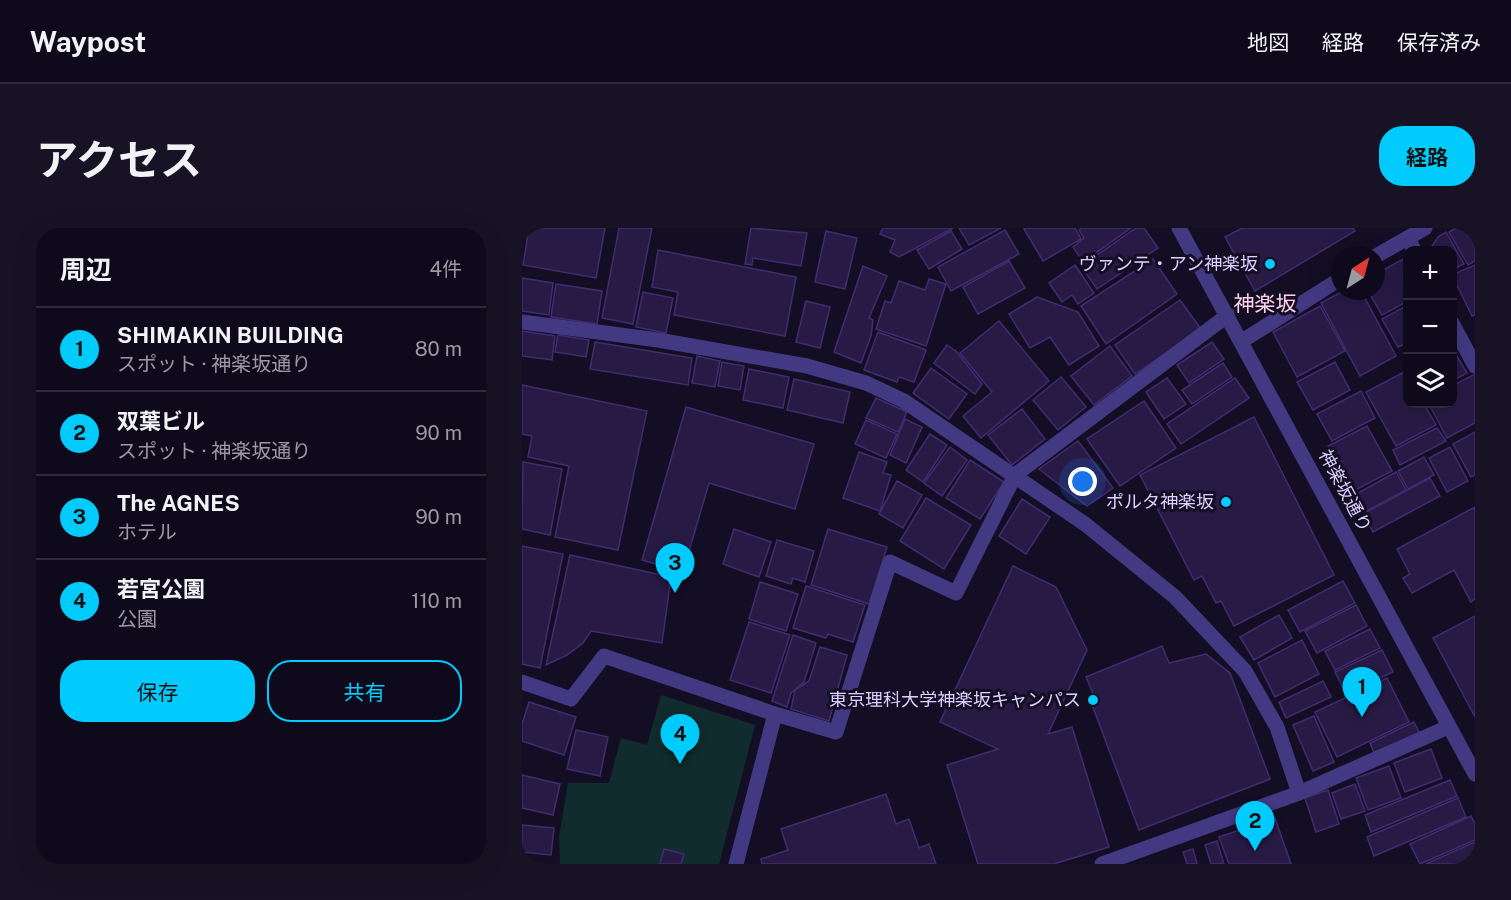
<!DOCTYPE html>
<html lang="ja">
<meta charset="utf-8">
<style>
body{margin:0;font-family:"Public Sans","Noto Sans JP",sans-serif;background:#181324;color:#f1f3f6}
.controls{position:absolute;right:18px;top:18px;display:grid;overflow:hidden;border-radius:12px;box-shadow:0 6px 24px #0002}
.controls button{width:54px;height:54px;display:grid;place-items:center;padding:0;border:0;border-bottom:2px solid #2f2b3a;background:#0f0a1b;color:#f1f3f6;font:30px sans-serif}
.compass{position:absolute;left:809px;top:18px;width:54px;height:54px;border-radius:50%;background:#0f0a1b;box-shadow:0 6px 24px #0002;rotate:36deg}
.you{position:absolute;left:561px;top:254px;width:21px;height:21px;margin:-15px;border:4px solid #fff;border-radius:50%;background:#1a73e8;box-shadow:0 0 0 9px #1a73e833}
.badge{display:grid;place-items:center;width:39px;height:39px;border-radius:50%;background:#00cbfc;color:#111;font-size:20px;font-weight:700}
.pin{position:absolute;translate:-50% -50px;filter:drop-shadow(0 2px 3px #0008)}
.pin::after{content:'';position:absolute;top:32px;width:21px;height:18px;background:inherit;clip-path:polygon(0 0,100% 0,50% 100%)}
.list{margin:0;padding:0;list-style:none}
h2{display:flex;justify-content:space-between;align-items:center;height:78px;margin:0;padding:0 24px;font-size:26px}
h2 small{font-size:20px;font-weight:400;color:#9b9aa3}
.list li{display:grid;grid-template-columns:39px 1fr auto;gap:18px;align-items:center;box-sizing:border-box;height:84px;padding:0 24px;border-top:2px solid #2f2b3a}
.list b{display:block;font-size:22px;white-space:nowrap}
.list p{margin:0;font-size:20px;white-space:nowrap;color:#9b9aa3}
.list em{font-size:20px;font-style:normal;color:#9b9aa3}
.actions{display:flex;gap:12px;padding:18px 24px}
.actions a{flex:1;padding:14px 0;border:2px solid #00cbfc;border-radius:24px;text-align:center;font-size:21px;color:#00cbfc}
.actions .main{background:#00cbfc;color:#111}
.icon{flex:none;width:33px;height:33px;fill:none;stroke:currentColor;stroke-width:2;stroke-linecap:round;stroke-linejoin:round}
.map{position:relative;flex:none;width:953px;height:636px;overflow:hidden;border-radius:24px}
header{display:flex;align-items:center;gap:36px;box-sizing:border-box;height:84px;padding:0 30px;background:#0f0a1b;border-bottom:2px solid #2f2b3a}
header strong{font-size:28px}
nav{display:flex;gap:33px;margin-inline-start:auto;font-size:21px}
.intro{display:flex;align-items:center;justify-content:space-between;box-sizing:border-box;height:144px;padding:0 36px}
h1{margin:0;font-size:42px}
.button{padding:15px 27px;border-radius:24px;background:#00cbfc;color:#111;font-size:21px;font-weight:700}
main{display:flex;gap:36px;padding:0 36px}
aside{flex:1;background:#0f0a1b;border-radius:24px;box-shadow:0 6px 24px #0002}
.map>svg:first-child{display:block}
.green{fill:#112c2e}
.building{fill:#271a45;stroke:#402c71;stroke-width:1.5}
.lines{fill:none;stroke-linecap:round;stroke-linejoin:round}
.service{stroke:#433983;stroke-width:15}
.minor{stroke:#433983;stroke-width:15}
.poi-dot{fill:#00cbfc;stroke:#140e24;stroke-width:2}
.labels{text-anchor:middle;stroke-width:6;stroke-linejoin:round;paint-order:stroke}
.poi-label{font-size:18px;fill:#dbd1ff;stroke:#140e24;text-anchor:end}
.street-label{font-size:18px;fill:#dbd1ff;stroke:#140e24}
.quarter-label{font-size:21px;fill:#ffd3eb;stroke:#140e24}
</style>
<header>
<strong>Waypost</strong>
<nav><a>地図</a><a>経路</a><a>保存済み</a></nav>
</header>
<div class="intro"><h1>アクセス</h1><a class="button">経路</a></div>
<main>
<aside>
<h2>周辺<small>4件</small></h2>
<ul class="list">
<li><span class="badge">1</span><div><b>SHIMAKIN BUILDING</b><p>スポット · 神楽坂通り</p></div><em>80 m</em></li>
<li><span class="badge">2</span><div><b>双葉ビル</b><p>スポット · 神楽坂通り</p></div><em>90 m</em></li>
<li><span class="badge">3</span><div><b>The AGNES</b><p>ホテル</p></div><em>90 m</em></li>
<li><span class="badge">4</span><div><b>若宮公園</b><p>公園</p></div><em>110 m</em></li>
</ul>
<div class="actions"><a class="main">保存</a><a>共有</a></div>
</aside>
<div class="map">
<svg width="953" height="636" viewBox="0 0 953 636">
<rect width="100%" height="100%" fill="#140e24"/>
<polygon class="green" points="139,467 233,497 197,636 38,636 37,609 46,555 87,555 99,510 125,517"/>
<g class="building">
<polygon points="7,0 83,0 74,50 1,37"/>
<polygon points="97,0 130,0 111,96 80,90"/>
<polygon points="229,0 285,5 279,38 231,30 230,37 223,36"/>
<polygon points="361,0 431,0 377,29 368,24 373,12 358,6"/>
<polygon points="437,0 479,0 447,17"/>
<polygon points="504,0 553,0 559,11 521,33 502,1"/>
<polygon points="560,0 609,0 561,34 551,19 562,10 557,2"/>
<polygon points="614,0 622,0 636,20 575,61 559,38"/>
<polygon points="720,0 831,0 833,3 733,63 703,9"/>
<polygon points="934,0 953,0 953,33 946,37 927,4"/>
<polygon points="483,2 497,26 429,63 416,39"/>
<polygon points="304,3 335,10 323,61 293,54"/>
<polygon points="429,3 440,21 407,41 395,22"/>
<polygon points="924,4 942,36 930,42 930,22 913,22 910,18 916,9"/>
<polygon points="136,22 274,49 263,108 152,87 156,64 130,59"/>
<polygon points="885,29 886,73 860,87 846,63 854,63 854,46"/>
<polygon points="631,31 655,66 584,116 559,78"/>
<polygon points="487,33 503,60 456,86 441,59"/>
<polygon points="553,37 572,65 556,76 550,67 540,74 527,55"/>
<polygon points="953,37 953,87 950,88 930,47"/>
<polygon points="341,38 365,48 347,90 351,92 349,108 339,135 312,124"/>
<polygon points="0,50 31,55 27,87 0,83"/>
<polygon points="407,51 424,56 404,118 354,101 363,73 369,75 377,53 403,62"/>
<polygon points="34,56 80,63 75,96 29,89"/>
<polygon points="821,63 839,63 874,128 838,148 799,75"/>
<polygon points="121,64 151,70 144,105 114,99"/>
<polygon points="515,69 556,84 577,118 547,137 528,109 508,120 487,86"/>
<polygon points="658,72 679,101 613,146 593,117"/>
<polygon points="284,73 308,79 298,120 274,114"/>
<polygon points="886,77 886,114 876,119 860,91"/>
<polygon points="798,78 823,123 775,149 751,104"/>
<polygon points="477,93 527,153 459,210 441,188 470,164 438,125"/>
<polygon points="0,103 33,108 30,132 0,128"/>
<polygon points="356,104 404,122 392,154 377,149 375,154 342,142"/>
<polygon points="36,107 67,112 64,129 33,124"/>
<polygon points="73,114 170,130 166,157 68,141"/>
<polygon points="690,114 702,131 667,155 655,137"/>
<polygon points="425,117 434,123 460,156 453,166 412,135"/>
<polygon points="588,118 610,148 572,177 549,148"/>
<polygon points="930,120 945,145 930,153"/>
<polygon points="175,128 198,133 193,159 170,155"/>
<polygon points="200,134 222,138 218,162 196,158"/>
<polygon points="813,134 828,162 791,182 775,154"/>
<polygon points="701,135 710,149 670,176 660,162"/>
<polygon points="409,140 445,166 427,191 391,165"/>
<polygon points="227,141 267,149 261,180 221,172"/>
<polygon points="884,143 886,176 902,176 914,197 874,218 844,164"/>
<polygon points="953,146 953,195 925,210 907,176 930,176 930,158"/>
<polygon points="539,149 564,179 536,202 511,172"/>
<polygon points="645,150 664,176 642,191 624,164"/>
<polygon points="713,150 727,170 659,216 645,196"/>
<polygon points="272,151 328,164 321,195 265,182"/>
<polygon points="0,157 125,183 96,322 33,309 47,238 6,229 10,208 0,206"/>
<polygon points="839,163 853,190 810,213 795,186"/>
<polygon points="354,170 385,184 376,204 344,190"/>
<polygon points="622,173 654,220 598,258 565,211"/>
<polygon points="164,179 292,216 273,281 187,255 161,344 120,332"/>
<polygon points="500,181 523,211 490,237 466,207"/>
<polygon points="732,189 812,347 712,398 699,373 694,375 680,348 672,352 618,247"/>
<polygon points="383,191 400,199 384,235 368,227"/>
<polygon points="344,192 375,206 364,230 333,216"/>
<polygon points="845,198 870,243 831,263 806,218"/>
<polygon points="915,200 924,213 878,237 871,222"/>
<polygon points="953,204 953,247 949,249 931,216"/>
<polygon points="408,206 425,217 401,254 384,242"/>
<polygon points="556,213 591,260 565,278 517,241"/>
<polygon points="428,219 445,232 420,268 402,255"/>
<polygon points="928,219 946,253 925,264 907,230"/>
<polygon points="337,224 365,234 361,245 369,247 358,283 321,270"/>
<polygon points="902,229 912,247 886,261 876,243"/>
<polygon points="448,232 482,254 458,291 424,270"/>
<polygon points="1,234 40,241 28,307 0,301"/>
<polygon points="874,244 884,262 843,284 834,266"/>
<polygon points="908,250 918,268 851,304 841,286"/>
<polygon points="375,253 400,267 381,300 357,286"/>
<polygon points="404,270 449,297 422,341 378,313"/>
<polygon points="500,271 528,289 504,326 477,308"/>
<polygon points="953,279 953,371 949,374 932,342 890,365 881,350 888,346 875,321"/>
<polygon points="212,301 249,314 237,349 201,336"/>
<polygon points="306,301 365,319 347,376 289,357"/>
<polygon points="255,312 292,323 283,354 271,350 269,356 244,348"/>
<polygon points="0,318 41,326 18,440 0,436"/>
<polygon points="48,327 149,349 140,415 69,403 61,415 45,427 24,437"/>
<polygon points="491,338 534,359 565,422 526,506 550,499 587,619 532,636 456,636 425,537 476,521 418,494"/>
<polygon points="821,353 833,375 778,404 766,382"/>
<polygon points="238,354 276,366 264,403 227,391"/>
<polygon points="284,358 343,377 331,414 306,406 304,410 271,400"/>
<polygon points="834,377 845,398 795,425 783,403"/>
<polygon points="757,387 770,410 732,432 718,409"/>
<polygon points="953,388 953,489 911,410"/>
<polygon points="227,394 268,407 249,465 208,452"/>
<polygon points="848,401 858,420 813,442 803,423"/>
<polygon points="271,407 294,415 282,454 269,465 265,479 250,473"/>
<polygon points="780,412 797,446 753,469 736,435"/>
<polygon points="640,418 647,435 684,426 708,445 748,551 617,602 569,474 572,468 564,449"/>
<polygon points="298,419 325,427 307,493 269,481 273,462 287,453"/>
<polygon points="860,422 871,444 824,466 813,444"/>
<polygon points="865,450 887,494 815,529 793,484"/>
<polygon points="801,453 809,469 764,490 757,474"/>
<polygon points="7,474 54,489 42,527 0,513 0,496"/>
<polygon points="792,488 812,534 791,543 771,497"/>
<polygon points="892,494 899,508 854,529 848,515"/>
<polygon points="54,502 86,509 78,548 45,541"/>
<polygon points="909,521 920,550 883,564 872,535"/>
<polygon points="867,538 879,570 846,582 834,550"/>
<polygon points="0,547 38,556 31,587 0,580"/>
<polygon points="928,552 935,568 849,604 843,587"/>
<polygon points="833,556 843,583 819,591 810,565"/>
<polygon points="806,562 817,596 794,604 783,570"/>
<polygon points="364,566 374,596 387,591 397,620 407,616 414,636 240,636 239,631 266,622 259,601"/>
<polygon points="936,570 944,589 852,628 845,609"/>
<polygon points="949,588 953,596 953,612 898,636 888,616"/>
<polygon points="753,590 769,636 707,636 697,609"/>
<polygon points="0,597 32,600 29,627 0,624"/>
<polygon points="695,613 702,636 689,636 683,617"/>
<polygon points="953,614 953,636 904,636"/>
<polygon points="142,621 162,626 159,636 138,636"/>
<polygon points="671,621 675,636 665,636 661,624"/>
</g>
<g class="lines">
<g class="service">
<polyline points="886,10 892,22"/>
<polyline points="930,95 953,138"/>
<polyline points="253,486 314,504 368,334 434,365 493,247 706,87"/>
</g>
<g class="minor">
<polyline points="657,0 953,546"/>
<polyline points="854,28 903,0"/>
<polyline points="0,94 136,112 285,138 344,155 382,173 563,296 653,369 723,443 755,499 777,565"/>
<polyline points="720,113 818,51"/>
<polyline points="0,454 49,471 82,428 253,486 214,636"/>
<polyline points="580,636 777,565 926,499"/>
</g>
</g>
<g class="poi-dot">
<circle cx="748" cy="36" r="6"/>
<circle cx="704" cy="274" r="6"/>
<circle cx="571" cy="472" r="6"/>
</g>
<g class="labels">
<g class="poi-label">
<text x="736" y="42">ヴァンテ・アン神楽坂</text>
<text x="692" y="280">ポルタ神楽坂</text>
<text x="559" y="478">東京理科大学神楽坂キャンパス</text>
</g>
<g class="street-label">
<text transform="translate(823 263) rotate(62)" y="6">神楽坂通り</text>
</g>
<g class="quarter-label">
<text x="743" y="83">神楽坂</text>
</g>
</g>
</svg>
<div class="controls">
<button>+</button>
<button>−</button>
<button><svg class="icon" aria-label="layers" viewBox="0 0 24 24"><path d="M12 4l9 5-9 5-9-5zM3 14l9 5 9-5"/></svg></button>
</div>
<svg class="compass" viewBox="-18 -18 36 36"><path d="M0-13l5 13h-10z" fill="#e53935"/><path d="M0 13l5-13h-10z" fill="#9b9aa3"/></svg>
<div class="you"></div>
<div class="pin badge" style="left:840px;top:489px">1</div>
<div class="pin badge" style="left:733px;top:623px">2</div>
<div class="pin badge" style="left:153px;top:365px">3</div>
<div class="pin badge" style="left:158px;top:536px">4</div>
</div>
</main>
